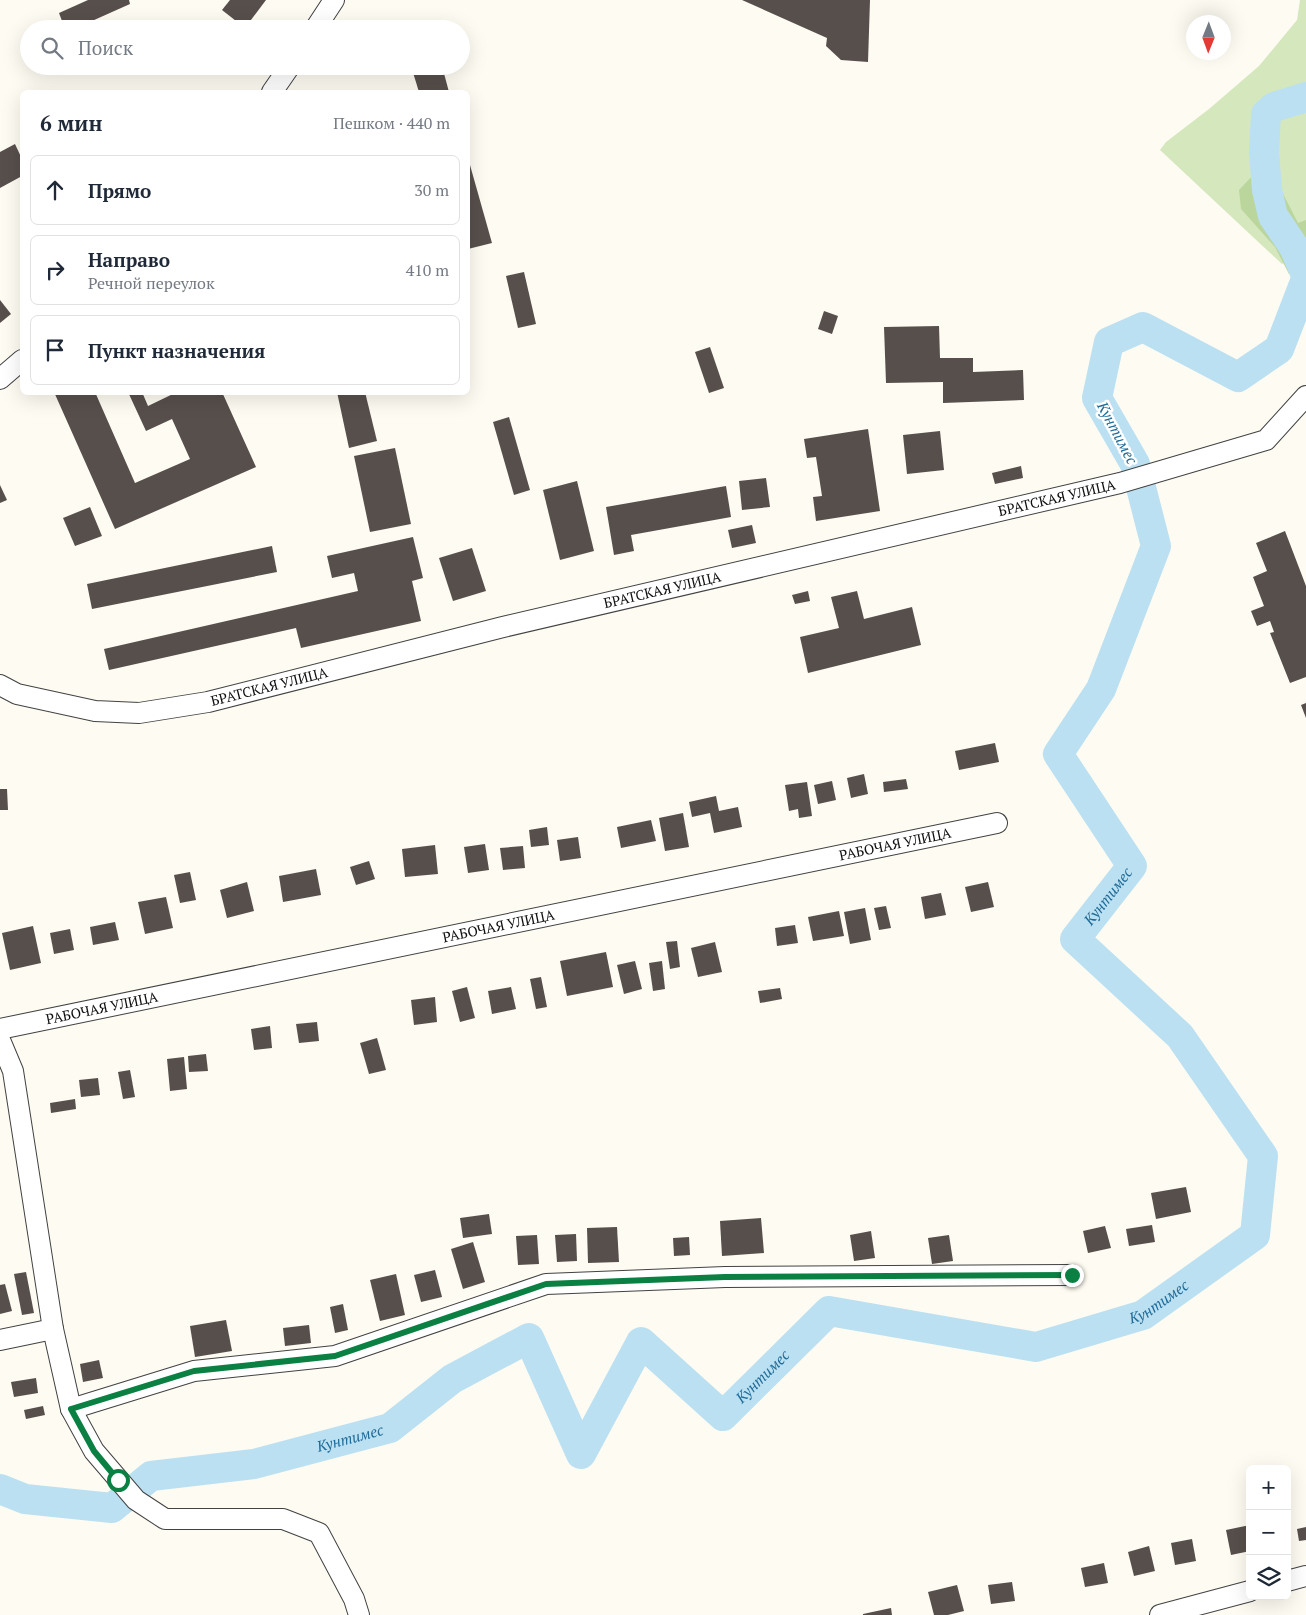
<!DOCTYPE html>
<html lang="ru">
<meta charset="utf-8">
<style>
body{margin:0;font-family:"PT Serif",serif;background:#f2f2f3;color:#1f2937}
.controls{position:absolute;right:15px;bottom:15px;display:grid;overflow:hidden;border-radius:8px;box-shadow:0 5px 20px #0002}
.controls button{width:45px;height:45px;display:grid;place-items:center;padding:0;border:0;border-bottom:1px solid #e0e1e3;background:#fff;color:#1f2937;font:25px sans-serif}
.compass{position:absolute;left:1186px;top:15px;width:45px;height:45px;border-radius:50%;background:#fff;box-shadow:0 5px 20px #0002;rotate:181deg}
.stop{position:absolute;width:15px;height:15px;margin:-11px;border:4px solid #0b8043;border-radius:50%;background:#fff}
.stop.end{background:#0b8043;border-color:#fff;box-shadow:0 1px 5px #0008}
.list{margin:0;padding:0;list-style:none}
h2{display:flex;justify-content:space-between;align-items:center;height:65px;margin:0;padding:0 20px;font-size:21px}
h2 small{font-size:16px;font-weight:400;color:#747a83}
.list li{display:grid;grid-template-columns:32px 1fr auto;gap:15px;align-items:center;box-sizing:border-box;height:70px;margin:0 10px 10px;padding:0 10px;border:1px solid #e0e1e3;border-radius:8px}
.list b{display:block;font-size:19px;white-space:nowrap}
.list p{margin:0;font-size:16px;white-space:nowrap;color:#747a83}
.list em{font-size:16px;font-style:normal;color:#747a83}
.icon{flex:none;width:28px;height:28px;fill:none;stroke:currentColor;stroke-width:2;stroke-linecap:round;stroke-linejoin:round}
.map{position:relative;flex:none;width:1306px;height:1615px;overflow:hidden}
.search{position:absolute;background:#fff;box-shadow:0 5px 20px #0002;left:20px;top:20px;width:450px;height:55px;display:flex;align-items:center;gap:12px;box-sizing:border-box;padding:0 18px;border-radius:28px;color:#747a83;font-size:19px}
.panel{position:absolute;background:#fff;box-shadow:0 5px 20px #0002;left:20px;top:90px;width:450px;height:305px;border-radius:8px}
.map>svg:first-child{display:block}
.green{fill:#d5e7bd}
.forest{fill:#bad69d}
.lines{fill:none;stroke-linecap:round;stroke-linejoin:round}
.river{stroke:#bae0f2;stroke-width:30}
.building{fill:#574f4c}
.minor-casing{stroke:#424242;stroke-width:22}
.minor{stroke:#fff;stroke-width:20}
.route{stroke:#0b8043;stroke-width:6}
.labels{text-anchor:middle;stroke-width:5;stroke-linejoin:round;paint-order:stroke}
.street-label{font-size:14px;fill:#0f0f0f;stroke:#fff}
.water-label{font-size:15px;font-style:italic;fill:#206b98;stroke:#fff}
</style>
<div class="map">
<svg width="1306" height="1615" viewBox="0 0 1306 1615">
<rect width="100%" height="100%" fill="#fefbf2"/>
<polygon class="green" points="1300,0 1306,0 1306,251 1282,264 1160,150 1166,142 1209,109 1259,66 1297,20"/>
<polygon class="forest" points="1255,173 1277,182 1298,223 1306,220 1306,278 1289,274 1275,247 1241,209 1239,190"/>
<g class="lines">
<g class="river">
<polyline points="1306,97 1274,107 1266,114 1264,152 1267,190 1273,216 1294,247 1306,275"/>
<path id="s1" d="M0 1489 25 1499 112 1508 151 1476 254 1464 390 1428 452 1379 529 1338 581 1454 641 1342 723 1416 829 1311 1036 1347 1143 1315 1255 1235 1263 1156 1180 1036 1075 939 1132 866 1058 754 1101 689 1156 546 1135 464 1097 398 1109 342 1143 327 1238 377 1279 349 1306 279"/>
</g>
</g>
<g class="building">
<polygon points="88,0 129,0 130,4 74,29 65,29 59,13"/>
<polygon points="230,0 266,0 245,28 222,10"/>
<polygon points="742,0 870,0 868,62 841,60 826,46 827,38"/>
<polygon points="411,66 442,66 449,92 419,92"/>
<polygon points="15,144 22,159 22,176 0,188 0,152"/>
<polygon points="468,158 492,243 468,249"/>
<polygon points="524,272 536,324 518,328 506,276"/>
<polygon points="0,300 11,314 0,323"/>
<polygon points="824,311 838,316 832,334 818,329"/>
<polygon points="939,326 940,358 973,358 973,372 1023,370 1024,400 943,403 943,382 886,383 884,327"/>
<polygon points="710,347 724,388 709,393 695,352"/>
<polygon points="54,392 95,392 135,483 190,459 172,419 146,431 128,392 142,392 148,406 177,392 222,392 256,467 115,529"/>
<polygon points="337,392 365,392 377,441 349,448"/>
<polygon points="509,417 530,490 514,495 493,422"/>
<polygon points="868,429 880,511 816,521 813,497 822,496 816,457 807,458 804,439"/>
<polygon points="940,431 944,470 907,474 903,435"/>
<polygon points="395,448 411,524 370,532 354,456"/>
<polygon points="1021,466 1023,478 995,484 992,473"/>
<polygon points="766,478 770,507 742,510 739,481"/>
<polygon points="577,481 594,551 560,560 543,490"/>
<polygon points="0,485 7,500 0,503"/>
<polygon points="726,486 731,517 631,535 634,551 614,555 606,507"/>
<polygon points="90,507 102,536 75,546 63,518"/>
<polygon points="752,525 756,543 732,548 728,530"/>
<polygon points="1285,531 1306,586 1306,677 1290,683 1270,633 1274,632 1270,621 1257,626 1251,611 1264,606 1253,577 1267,571 1256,543"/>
<polygon points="413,537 423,578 412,581 421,621 301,648 296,628 109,670 104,649 358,591 354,573 332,578 327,556"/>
<polygon points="272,546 277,572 92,609 87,584"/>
<polygon points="472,548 486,591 453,601 439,558"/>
<polygon points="808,591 810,601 795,604 792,595"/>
<polygon points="857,591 864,619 912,607 921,645 808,673 800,637 839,628 831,597"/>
<polygon points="1306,703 1306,718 1301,705"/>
<polygon points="995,743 999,762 959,770 955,751"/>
<polygon points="864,774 868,794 851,798 847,778"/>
<polygon points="906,779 908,789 884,792 883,782"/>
<polygon points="832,781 836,800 818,804 814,785"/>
<polygon points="807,782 812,816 799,818 798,809 789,811 785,785"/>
<polygon points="0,789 7,789 8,810 0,810"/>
<polygon points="716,796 719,811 738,807 742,827 714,833 710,813 692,817 689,802"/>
<polygon points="683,813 689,847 665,851 659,818"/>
<polygon points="651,820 656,841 621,848 617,827"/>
<polygon points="547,827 549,845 531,847 529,830"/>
<polygon points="578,837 581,858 560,861 557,840"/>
<polygon points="485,844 489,870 468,873 464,847"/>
<polygon points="435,845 438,874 405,877 402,849"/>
<polygon points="523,846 525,868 503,870 500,848"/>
<polygon points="369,861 375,879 356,885 350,867"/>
<polygon points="316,869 321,895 283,902 279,876"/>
<polygon points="190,872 196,900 180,903 174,875"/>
<polygon points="247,882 254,911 227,918 220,890"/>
<polygon points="988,882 994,907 971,912 965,887"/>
<polygon points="941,893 946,915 925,919 921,897"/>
<polygon points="166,897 173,928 145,934 138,902"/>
<polygon points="886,906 891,928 879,930 874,908"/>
<polygon points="865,908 871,940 850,944 844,912"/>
<polygon points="839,911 844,936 813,941 808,917"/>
<polygon points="115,922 119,940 93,945 90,927"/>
<polygon points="795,925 798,943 777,946 775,928"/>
<polygon points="33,926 41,963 10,970 2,933"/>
<polygon points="70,929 74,950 54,954 50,933"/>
<polygon points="677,941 680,967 670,969 666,942"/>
<polygon points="715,942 722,972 698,977 691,948"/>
<polygon points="606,952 613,987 567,996 560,961"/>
<polygon points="635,961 642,989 624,994 617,965"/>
<polygon points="662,961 665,989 653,991 649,963"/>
<polygon points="541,977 547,1007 536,1009 530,979"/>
<polygon points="467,987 475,1018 460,1022 452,991"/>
<polygon points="511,987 516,1009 492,1014 488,991"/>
<polygon points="780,988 782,999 760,1003 758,991"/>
<polygon points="435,997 437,1022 414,1025 411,1000"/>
<polygon points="317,1022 319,1041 299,1043 296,1024"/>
<polygon points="270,1026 272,1048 254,1050 251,1029"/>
<polygon points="377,1038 386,1070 369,1074 360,1043"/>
<polygon points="206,1054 208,1071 189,1072 188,1056"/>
<polygon points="184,1057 187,1089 170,1091 167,1059"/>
<polygon points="130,1070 135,1097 123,1099 118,1072"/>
<polygon points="98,1078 100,1095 81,1097 79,1080"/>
<polygon points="75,1099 76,1109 51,1113 50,1103"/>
<polygon points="1186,1187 1191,1212 1156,1219 1151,1193"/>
<polygon points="489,1214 492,1234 463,1238 460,1218"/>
<polygon points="761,1218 764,1253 722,1256 720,1221"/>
<polygon points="1152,1225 1155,1242 1129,1246 1126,1229"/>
<polygon points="1105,1226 1111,1248 1088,1253 1083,1231"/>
<polygon points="617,1227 619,1262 588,1263 587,1228"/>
<polygon points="871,1231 875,1258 854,1261 850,1235"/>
<polygon points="576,1234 577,1261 557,1262 555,1235"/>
<polygon points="537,1235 539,1264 518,1265 516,1236"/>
<polygon points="949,1235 953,1261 932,1264 928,1238"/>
<polygon points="689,1237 690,1255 674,1256 673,1238"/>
<polygon points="473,1242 485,1282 463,1289 451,1249"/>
<polygon points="435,1270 442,1297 421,1302 414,1275"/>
<polygon points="26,1272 34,1313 22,1315 14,1274"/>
<polygon points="396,1274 405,1315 380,1321 370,1280"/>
<polygon points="5,1284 12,1311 0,1314 0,1285"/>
<polygon points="343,1304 348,1330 335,1333 330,1307"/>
<polygon points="226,1320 232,1351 195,1357 190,1326"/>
<polygon points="309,1325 311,1343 285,1346 283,1328"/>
<polygon points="99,1360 103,1378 83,1382 80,1364"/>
<polygon points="36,1378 38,1393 14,1397 11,1382"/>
<polygon points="43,1406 45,1415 26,1419 24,1410"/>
<polygon points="1250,1525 1250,1551 1231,1555 1226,1530"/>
<polygon points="1306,1527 1306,1540 1299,1541 1297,1529"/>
<polygon points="1192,1539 1196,1561 1175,1565 1171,1543"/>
<polygon points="1149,1546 1155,1571 1134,1576 1128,1552"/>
<polygon points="1104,1563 1108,1583 1085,1587 1081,1568"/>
<polygon points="1012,1582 1015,1601 991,1604 988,1585"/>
<polygon points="957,1585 964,1611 948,1615 934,1615 928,1592"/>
<polygon points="891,1608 892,1615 863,1615 863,1614"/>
</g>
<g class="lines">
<defs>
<g id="minor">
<polyline points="315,29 334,0"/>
<polyline points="272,92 290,66"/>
<polyline points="0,379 22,360"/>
<path id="s2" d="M0 685 17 694 95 711 139 713 208 702 503 627 1120 483 1266 440 1306 396"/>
<path id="s3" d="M0 1029 997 823"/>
<polyline points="0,1040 13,1071 53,1329 71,1409 94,1451 136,1500 165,1519 283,1519 319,1533 354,1599 359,1615"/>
<polyline points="0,1340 53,1329"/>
<polyline points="71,1409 194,1371 335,1356 546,1284 725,1277 1072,1275"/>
<polyline points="1287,1581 1306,1576"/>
<polyline points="1160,1615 1250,1591"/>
</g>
</defs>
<use href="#minor" class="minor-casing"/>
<use href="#minor" class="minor"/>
</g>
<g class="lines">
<polyline class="route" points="118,1480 94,1451 71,1409 194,1371 335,1356 546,1284 725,1277 1072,1275"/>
</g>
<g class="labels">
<g class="street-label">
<text dy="5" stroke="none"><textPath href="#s2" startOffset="1086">БРАТСКАЯ УЛИЦА</textPath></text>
<text dy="5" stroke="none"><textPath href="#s2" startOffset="681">БРАТСКАЯ УЛИЦА</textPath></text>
<text dy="5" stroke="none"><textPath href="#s2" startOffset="276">БРАТСКАЯ УЛИЦА</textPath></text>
<text dy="5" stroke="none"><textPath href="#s3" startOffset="914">РАБОЧАЯ УЛИЦА</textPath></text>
<text dy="5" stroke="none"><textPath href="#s3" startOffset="509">РАБОЧАЯ УЛИЦА</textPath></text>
<text dy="5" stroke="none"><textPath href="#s3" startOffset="104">РАБОЧАЯ УЛИЦА</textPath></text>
</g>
<g class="water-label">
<text transform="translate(1117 433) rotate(62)" y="5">Кунтимес</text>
<text dy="5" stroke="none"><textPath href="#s1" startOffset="1971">Кунтимес</textPath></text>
<text dy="5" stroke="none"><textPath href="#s1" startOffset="1431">Кунтимес</textPath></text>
<text dy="5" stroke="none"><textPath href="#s1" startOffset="996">Кунтимес</textPath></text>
<text dy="5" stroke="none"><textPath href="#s1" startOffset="368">Кунтимес</textPath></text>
</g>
</g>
</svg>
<div class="controls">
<button>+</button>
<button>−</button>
<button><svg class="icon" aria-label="layers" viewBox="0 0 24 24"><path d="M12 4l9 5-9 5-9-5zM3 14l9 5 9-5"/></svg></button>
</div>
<svg class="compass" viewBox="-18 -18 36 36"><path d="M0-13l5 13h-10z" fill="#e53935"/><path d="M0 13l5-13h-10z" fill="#747a83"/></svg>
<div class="stop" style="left:118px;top:1480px"></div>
<div class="stop end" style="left:1072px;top:1275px"></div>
<div class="search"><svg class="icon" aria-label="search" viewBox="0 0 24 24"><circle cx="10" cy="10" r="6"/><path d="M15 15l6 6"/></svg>Поиск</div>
<section class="panel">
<h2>6 мин<small>Пешком · 440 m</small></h2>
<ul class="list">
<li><svg class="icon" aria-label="ahead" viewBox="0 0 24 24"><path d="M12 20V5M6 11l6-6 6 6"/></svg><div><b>Прямо</b></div><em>30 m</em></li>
<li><svg class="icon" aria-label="right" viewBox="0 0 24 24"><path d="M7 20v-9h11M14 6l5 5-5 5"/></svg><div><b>Направо</b><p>Речной переулок</p></div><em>410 m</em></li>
<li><svg class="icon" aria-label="arrive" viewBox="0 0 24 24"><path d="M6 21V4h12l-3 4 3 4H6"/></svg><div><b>Пункт назначения</b></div></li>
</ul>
</section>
</div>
